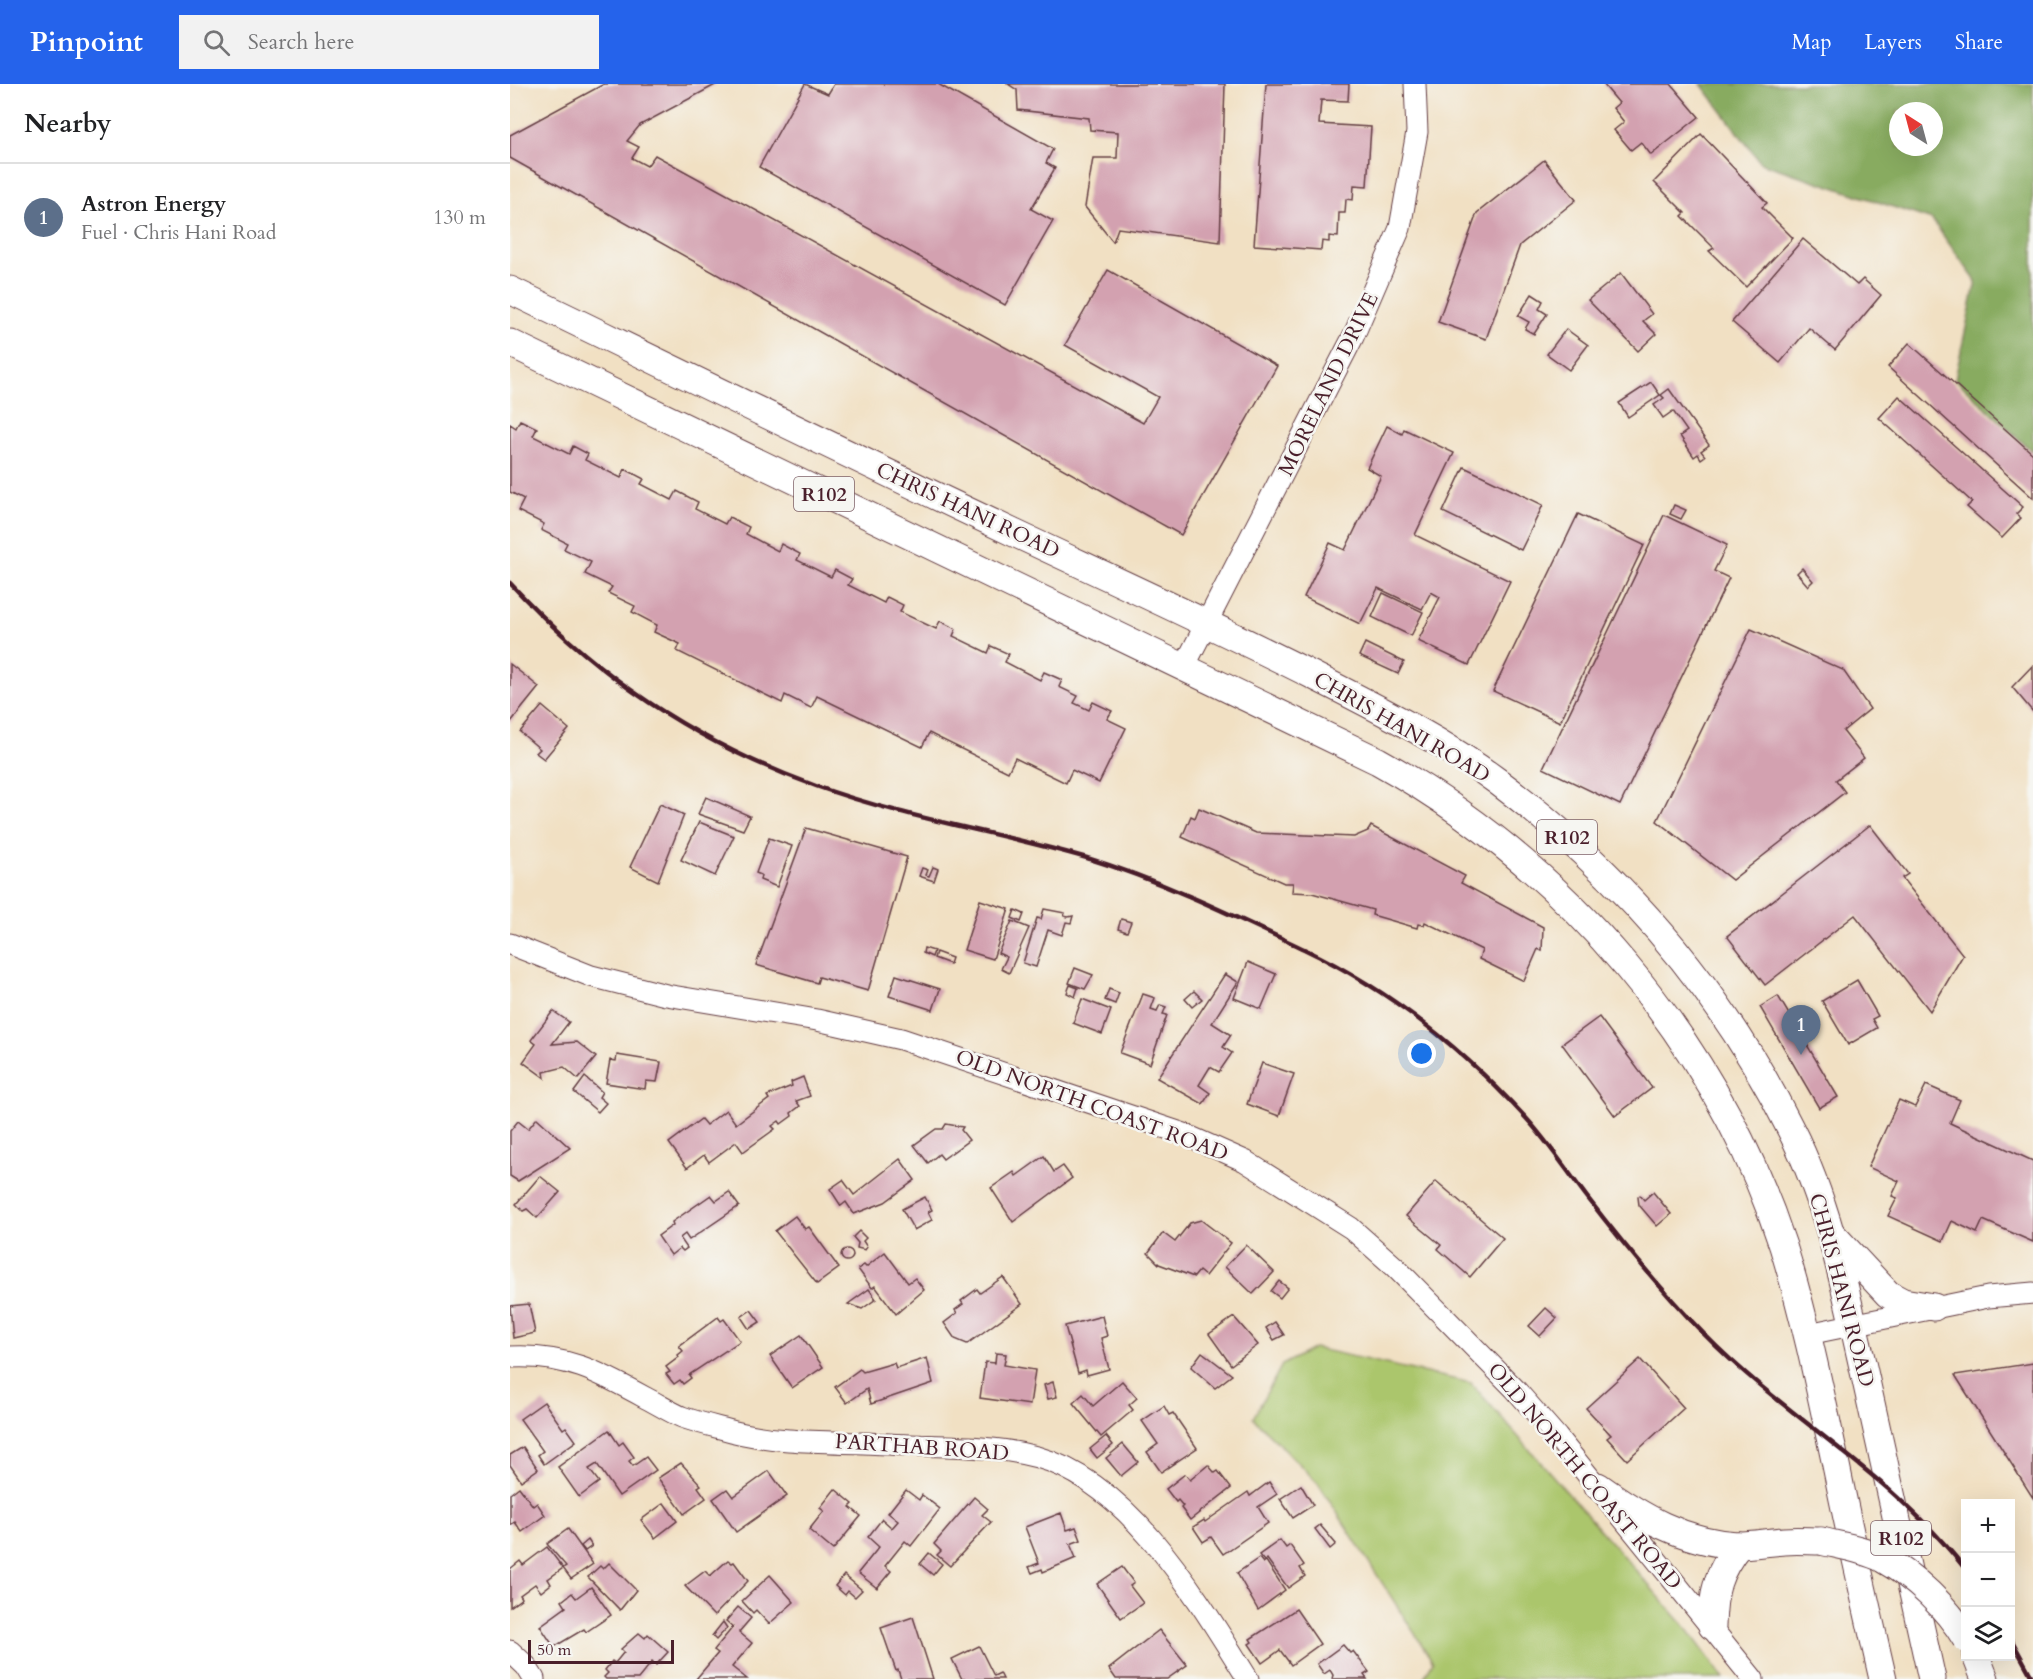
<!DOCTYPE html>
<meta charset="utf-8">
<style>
body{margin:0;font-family:Cardo,serif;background:#f2f2f2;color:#202124}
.controls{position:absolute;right:18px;bottom:18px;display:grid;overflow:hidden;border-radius:0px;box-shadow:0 6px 24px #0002}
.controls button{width:54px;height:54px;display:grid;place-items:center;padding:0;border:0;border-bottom:2px solid #e0e0e0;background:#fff;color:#202124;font:30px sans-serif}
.compass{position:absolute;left:1379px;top:18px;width:54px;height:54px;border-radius:50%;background:#fff;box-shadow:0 6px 24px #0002;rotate:324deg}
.scale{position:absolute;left:18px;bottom:15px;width:146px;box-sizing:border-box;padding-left:6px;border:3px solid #4a1f2b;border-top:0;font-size:16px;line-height:21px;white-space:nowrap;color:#4a1f2b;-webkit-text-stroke:4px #f6f6f2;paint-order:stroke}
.you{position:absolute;left:912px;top:970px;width:21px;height:21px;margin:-15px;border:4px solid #fff;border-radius:50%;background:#1a73e8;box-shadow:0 0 0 9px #1a73e833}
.badge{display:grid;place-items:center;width:39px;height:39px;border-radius:50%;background:#2563eb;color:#fff;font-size:20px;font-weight:700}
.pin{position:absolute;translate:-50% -50px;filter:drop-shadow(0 2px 3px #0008)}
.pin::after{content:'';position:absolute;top:32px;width:21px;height:18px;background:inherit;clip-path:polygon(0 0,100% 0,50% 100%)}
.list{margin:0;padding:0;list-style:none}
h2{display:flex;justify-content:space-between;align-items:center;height:78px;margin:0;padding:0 24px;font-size:26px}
h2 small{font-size:20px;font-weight:400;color:#757577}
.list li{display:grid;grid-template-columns:39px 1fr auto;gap:18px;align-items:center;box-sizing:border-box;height:108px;padding:0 24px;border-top:2px solid #e0e0e0}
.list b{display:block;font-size:22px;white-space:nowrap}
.list p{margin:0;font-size:20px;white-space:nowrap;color:#757577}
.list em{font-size:20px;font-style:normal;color:#757577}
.icon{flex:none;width:33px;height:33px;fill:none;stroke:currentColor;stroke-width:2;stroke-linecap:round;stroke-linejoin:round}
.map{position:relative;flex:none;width:1523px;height:1595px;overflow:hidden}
header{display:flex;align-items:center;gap:36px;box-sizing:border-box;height:84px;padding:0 30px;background:#2563eb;color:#fff}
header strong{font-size:28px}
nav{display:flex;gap:33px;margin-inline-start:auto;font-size:21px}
.search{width:420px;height:54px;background:#f2f2f2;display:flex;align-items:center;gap:15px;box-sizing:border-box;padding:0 21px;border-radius:0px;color:#757577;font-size:22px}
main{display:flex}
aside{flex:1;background:#fff}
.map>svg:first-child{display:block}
.green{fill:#abc66c;stroke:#7a724c;stroke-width:1.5}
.forest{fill:#88ab60;stroke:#696546;stroke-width:1.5;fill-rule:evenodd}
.building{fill:#d3a1b0}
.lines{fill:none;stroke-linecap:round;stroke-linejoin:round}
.minor-casing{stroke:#633c42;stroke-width:23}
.major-casing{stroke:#633c42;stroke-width:29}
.minor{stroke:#fff;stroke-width:21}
.major{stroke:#fff;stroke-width:27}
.rail{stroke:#4a1f2b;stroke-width:4.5}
.major-bridge-casing{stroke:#633c42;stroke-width:29;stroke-linecap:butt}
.major-bridge{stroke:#fff;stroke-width:27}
.labels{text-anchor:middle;stroke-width:5;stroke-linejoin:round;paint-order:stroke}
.shield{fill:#f6f6f2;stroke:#7e6067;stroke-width:1.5}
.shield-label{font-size:20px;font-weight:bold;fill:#4a1f2b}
.street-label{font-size:21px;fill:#4a1f2b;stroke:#f6f6f2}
</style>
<header>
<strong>Pinpoint</strong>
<div class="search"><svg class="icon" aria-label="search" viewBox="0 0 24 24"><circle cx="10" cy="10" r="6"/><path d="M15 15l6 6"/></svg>Search here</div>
<nav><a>Map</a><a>Layers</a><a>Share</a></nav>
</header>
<main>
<aside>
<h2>Nearby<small></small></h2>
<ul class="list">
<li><span class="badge" style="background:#5c6f8a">1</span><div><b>Astron Energy</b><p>Fuel · Chris Hani Road</p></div><em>130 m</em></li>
</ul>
</aside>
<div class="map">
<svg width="1523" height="1595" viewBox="0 0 1523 1595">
<rect width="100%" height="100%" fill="#f6f6f2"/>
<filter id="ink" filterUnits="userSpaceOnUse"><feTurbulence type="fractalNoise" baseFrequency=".0167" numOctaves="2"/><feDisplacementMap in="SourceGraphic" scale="12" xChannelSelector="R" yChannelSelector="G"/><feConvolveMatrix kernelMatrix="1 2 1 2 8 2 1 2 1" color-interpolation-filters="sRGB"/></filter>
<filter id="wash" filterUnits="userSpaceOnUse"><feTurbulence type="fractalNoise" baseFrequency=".008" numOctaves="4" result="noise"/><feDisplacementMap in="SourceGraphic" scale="24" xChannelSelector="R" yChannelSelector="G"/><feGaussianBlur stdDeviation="1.35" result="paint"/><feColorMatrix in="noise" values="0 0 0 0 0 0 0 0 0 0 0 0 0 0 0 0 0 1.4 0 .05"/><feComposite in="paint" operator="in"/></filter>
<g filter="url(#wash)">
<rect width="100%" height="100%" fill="#f1e0c3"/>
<polygon class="green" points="804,1264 961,1299 1179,1547 1214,1595 913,1595 923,1578 808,1399 743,1334 772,1281"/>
<path class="forest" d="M1191 0H1523V368L1445 295 1466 197 1422 136 1251 79ZM1388 27H1424V63H1388Z"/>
<g id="blocks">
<g class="building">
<polygon points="94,0 207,0 130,41 117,57 129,63 122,74 137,82 145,71 633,339 648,313 555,261 598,186 767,282 671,451 0,74 0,51"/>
<polygon points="295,0 318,10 324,0 428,0 543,65 536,79 545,84 521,125 543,137 495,221 249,83"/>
<polygon points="498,0 715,0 710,158 608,144 603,158 575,123 583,74 607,74 608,48 580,46 579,34 508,26 507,6"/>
<polygon points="756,0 839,0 838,17 811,16 809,40 861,43 857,102 844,101 843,116 836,115 835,129 829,129 828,153 819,152 819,158 812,157 811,166 744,161"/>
<polygon points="1093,0 1161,0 1189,33 1141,71 1131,58 1121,66 1104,46 1114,38 1103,24 1109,19"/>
<polygon points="1191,50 1257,119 1252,123 1283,154 1236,203 1199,167 1204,164 1172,132 1175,129 1144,98"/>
<polygon points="1034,76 1066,116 1010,161 976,255 928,238 967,129"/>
<polygon points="1293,155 1347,201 1353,195 1371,211 1325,266 1299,244 1270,279 1222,238"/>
<polygon points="1111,189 1142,230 1133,237 1146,250 1128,267 1078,216"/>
<polygon points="1022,210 1033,217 1029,225 1037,230 1024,250 1015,245 1019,238 1008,232"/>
<polygon points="1056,245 1078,261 1059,286 1037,270"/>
<polygon points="1399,259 1523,370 1523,414 1378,283"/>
<polygon points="1141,298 1150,311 1118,333 1109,319"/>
<polygon points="1159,305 1199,361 1191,367 1195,372 1191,375 1188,370 1184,373 1170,352 1177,347 1163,327 1153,334 1144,321 1154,314 1151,311"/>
<polygon points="1389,312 1513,423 1506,430 1511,434 1492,454 1457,423 1462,418 1369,334"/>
<polygon points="10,336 27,344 23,352 59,370 63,362 78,370 75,376 111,394 115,385 134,395 131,400 162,416 167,407 188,418 185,425 215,440 219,433 239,443 236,450 268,467 271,460 290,470 287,476 321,493 325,486 342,495 338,501 374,519 377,513 393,521 390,528 426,545 430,537 446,545 443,552 478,569 481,562 499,570 495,578 530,596 534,588 552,596 549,603 568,612 564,619 579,626 583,618 602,627 597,635 616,644 589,699 562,686 556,699 505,674 498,688 419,649 412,663 307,612 301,624 275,611 272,619 167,567 170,560 144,548 147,541 122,528 125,522 98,509 102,503 75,490 81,478 54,465 57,459 31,446 34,440 8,427 14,415 0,408 0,340 6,344"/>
<polygon points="877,342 892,350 894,345 944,369 905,451 1000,497 959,581 908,557 930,513 921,508 912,525 868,504 850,540 794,513 820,459 835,466 871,392 857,384"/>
<polygon points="954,383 1033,421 1011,466 933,428"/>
<polygon points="1164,421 1176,426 1171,435 1160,430"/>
<polygon points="1068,430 1134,461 1050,638 983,607"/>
<polygon points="1154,431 1217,461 1204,487 1219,494 1110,721 1033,684"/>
<polygon points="1292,484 1303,497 1298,502 1287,489"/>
<polygon points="873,509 913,528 901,552 862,533"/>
<polygon points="1241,545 1333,586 1360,625 1333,647 1354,674 1326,696 1335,708 1222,796 1147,737"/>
<polygon points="855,559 894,578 888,590 849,572"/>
<polygon points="0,580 29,603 0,639"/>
<polygon points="1523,581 1523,628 1502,603"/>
<polygon points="32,622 59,645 34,675 26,669 30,665 10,648"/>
<polygon points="196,713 240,732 233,746 188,730"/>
<polygon points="150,720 174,731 148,797 120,783"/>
<polygon points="689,724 746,749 844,753 858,747 861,742 955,792 951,799 1033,843 1032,867 1028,865 1014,897 969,875 972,866 915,838 914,841 908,840 907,844 862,831 863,826 802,809 782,808 783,799 774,799 672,753 681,732 685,734"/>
<polygon points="189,738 224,752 205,792 171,776"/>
<polygon points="1360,741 1398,790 1392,794 1453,871 1420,927 1345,831 1255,901 1217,852"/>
<polygon points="296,744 397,773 358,907 309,893 307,899 246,881"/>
<polygon points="259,754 282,762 267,803 250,796 251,791 246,789"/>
<polygon points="423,783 428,785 424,797 409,792 412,784 418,786 416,791 419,792"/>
<polygon points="470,816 499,825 483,875 454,866"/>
<polygon points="534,825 555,829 554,832 558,833 563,832 561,839 556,838 552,851 538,846 526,883 513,879 527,834 531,835"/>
<polygon points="505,826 514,830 511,838 502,834"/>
<polygon points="611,835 621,838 617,848 608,845"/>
<polygon points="502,837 519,844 499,889 491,885 497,873 488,869"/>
<polygon points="414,864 424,867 422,873 413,869"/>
<polygon points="426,868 442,874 440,880 424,874"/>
<polygon points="738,878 766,890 751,925 724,914"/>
<polygon points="565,884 583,891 575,905 559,899"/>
<polygon points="715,890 728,898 702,939 721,951 713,963 722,969 709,988 700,983 689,1001 700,1009 693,1020 647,994"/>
<polygon points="386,891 430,905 423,926 379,912"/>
<polygon points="1347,896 1368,932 1362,935 1367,944 1338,961 1312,917"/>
<polygon points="560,901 568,904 565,913 557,909"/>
<polygon points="599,905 609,909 605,920 595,916"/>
<polygon points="684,907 692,915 682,923 675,915"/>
<polygon points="633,910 645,914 641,925 647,927 650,921 656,923 653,930 657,931 640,980 610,969"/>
<polygon points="1268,912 1328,1013 1309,1024 1250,923"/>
<polygon points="572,915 601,926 592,950 563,939"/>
<polygon points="43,927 59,938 42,960 67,958 86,973 68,995 54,983 34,988 35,994 13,978 26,960 21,956"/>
<polygon points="1089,933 1142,1004 1105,1032 1052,960"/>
<polygon points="107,971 151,978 147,998 136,997 135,1005 96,999 100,976 106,977"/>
<polygon points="752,979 784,990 769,1032 737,1020"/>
<polygon points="75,993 92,1008 89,1013 96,1019 88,1028 64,1008"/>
<polygon points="293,993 300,1012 286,1017 290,1022 281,1029 282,1032 271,1040 269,1037 262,1042 265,1045 233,1068 226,1058 199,1078 194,1071 177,1084 159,1059 191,1035 196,1041 216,1026 226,1040 259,1015 257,1012 282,1002 281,998"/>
<polygon points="1416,1001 1450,1016 1440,1039 1523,1077 1523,1158 1473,1136 1467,1149 1442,1137 1433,1157 1378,1132 1387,1114 1382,1112 1389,1097 1358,1083 1389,1016 1405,1023"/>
<polygon points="27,1034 60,1064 8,1097 0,1092 0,1047 8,1037 18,1045"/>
<polygon points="436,1040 453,1043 451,1046 459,1056 433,1075 429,1070 418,1079 404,1061 426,1045 433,1045"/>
<polygon points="534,1072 544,1088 553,1082 562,1094 503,1138 481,1104 504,1088 506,1092"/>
<polygon points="390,1075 405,1096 375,1118 344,1130 336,1118 331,1122 320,1105 333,1096 344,1111"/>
<polygon points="30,1092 50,1108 27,1134 17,1125 13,1127 6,1120"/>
<polygon points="926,1097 993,1154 960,1193 928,1165 931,1161 896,1132"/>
<polygon points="219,1108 229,1122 179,1156 175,1150 170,1154 177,1164 173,1167 170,1164 161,1171 148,1152 163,1141 162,1138 201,1111 206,1117"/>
<polygon points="1143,1108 1161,1130 1147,1142 1129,1121 1128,1113 1130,1111 1134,1116"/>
<polygon points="415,1113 422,1126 418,1128 422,1136 404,1146 392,1125"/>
<polygon points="285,1132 295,1145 299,1143 329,1184 307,1200 265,1147"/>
<polygon points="691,1136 721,1159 695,1192 689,1187 684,1193 649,1180 638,1169 653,1149 665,1158 680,1139"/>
<polygon points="349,1147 356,1154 353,1157 357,1163 355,1166 347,1164 348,1159 343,1153"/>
<polygon points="736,1161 764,1188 743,1210 715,1183"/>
<circle cx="337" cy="1171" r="6"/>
<polygon points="375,1168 398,1199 405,1194 414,1206 386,1230 365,1202 362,1204 348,1185 354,1181 356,1183"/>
<polygon points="493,1193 512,1220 457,1260 445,1255 434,1239 447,1229 445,1226 453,1220 451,1217 467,1205 470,1209"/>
<polygon points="769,1197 778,1204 770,1214 761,1207"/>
<polygon points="359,1205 366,1215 352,1225 338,1220"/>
<polygon points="19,1220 25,1249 3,1254 0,1222"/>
<polygon points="1036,1224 1047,1234 1030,1252 1019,1242"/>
<polygon points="241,1226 250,1238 239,1245 231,1233"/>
<polygon points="592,1232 597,1252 591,1254 599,1285 577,1291 576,1286 568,1289 555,1242"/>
<polygon points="208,1233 211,1237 214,1235 230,1257 179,1291 181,1294 173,1300 170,1296 164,1300 156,1290 160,1288 156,1283 169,1273 168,1271 173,1267 169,1262"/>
<polygon points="724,1233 748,1261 721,1281 699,1250"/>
<polygon points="765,1238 774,1251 764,1256 756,1244"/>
<polygon points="291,1251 313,1283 282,1304 260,1272"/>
<polygon points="692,1268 722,1291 705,1304 681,1283"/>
<polygon points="486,1269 496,1270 494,1281 525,1286 520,1321 470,1314 475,1278 485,1279"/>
<polygon points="417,1274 423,1299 361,1320 357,1305 337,1319 325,1303 350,1285 353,1288 384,1279 386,1284"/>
<polygon points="1130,1275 1174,1324 1117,1376 1097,1354 1101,1351 1076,1324"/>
<polygon points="1523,1279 1523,1414 1445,1291"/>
<polygon points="612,1297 627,1314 619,1321 623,1326 591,1353 563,1319 573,1310 583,1322"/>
<polygon points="543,1298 547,1313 538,1315 534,1301"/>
<polygon points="34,1318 53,1345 56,1343 66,1357 34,1380 28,1371 33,1367 10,1335"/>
<polygon points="654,1322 659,1331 663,1329 687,1364 651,1388 637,1368 648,1360 632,1337"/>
<polygon points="99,1346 109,1361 113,1358 124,1373 119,1377 123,1382 136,1373 146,1386 109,1412 87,1380 79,1385 89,1398 69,1413 48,1383"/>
<polygon points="596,1352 603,1361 587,1374 580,1365"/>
<polygon points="613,1360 628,1378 611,1392 596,1374"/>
<polygon points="13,1363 28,1385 11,1397 0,1381 0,1371"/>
<polygon points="171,1379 191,1401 188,1403 196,1414 174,1430 148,1394"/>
<polygon points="698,1381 705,1389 708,1387 721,1404 680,1436 671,1424 673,1422 668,1416 666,1418 656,1405 675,1390 680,1396"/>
<polygon points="259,1387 277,1412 226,1448 203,1415 217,1405 223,1413"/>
<polygon points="759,1398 767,1410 748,1423 758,1439 713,1470 701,1453 693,1458 683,1443 694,1436 695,1438 738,1408 740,1412"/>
<polygon points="791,1401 803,1421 783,1434 770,1415"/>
<polygon points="9,1403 23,1422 27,1419 35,1431 12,1448 5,1438 0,1441 0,1410"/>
<polygon points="325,1405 343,1420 340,1423 351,1432 323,1466 299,1446 314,1427 310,1424"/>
<polygon points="396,1406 409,1416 412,1411 430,1425 401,1462 395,1457 375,1482 381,1487 367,1504 348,1489 369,1463 358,1453 372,1435 382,1444 388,1437 378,1429"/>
<polygon points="464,1413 478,1425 472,1431 481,1438 440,1482 427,1471 431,1467 424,1460"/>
<polygon points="154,1419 167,1437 145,1454 131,1436"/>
<polygon points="551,1429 557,1446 566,1443 571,1456 560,1460 566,1474 533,1488 532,1485 522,1489 519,1483 529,1479 515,1443"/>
<polygon points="810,1441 826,1460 820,1465 805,1445"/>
<polygon points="58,1445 83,1480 61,1495 53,1484 56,1482 37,1460"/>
<polygon points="78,1456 82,1462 75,1467 71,1462"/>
<polygon points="770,1456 776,1464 780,1461 794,1481 790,1484 795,1492 778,1504 757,1475 754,1477 749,1471"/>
<polygon points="37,1463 53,1484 38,1495 41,1500 31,1508 25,1500 10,1511 12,1514 0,1523 0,1485 10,1477 13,1481"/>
<polygon points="419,1469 432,1480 423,1491 410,1480"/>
<polygon points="749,1474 753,1479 756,1477 775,1506 748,1526 727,1489"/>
<polygon points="218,1476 222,1479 224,1478 238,1497 204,1532 175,1502 195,1487 200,1492"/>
<polygon points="99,1479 126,1506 110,1526 78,1493 90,1482 93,1485"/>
<polygon points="612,1483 624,1499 620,1502 633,1519 611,1534 587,1500"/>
<polygon points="260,1491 284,1518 259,1540 246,1526 243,1529 232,1517"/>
<polygon points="334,1491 352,1506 345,1513 338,1507 335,1511 325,1502"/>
<polygon points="81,1503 101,1531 76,1548 74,1545 44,1563 30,1542 56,1523 52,1517 62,1509 66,1514"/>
<polygon points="228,1523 241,1534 229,1548 242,1559 222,1583 237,1595 186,1595 208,1569 204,1566 223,1543 216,1537"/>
<polygon points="786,1525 810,1560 781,1581 770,1566 752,1579 739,1560 742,1558 740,1555"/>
<polygon points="403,1533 423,1595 391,1595 388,1586 386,1587 371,1544"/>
<polygon points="213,1538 217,1544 206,1556 202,1552"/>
<polygon points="649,1546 677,1581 657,1595 606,1595 599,1585"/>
<polygon points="129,1549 135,1554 138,1550 158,1568 146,1581 142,1578 128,1595 96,1595 94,1593 98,1589 95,1586 102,1577 105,1579 114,1568 111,1565"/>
<polygon points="833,1561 840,1569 843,1567 859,1588 854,1591 857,1595 822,1595 823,1591 820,1586 814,1590 807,1580"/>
<polygon points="469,1562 484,1592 490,1589 493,1595 452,1595 442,1575"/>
</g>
</g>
</g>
<g filter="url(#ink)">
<use href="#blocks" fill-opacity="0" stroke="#633c42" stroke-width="1.5"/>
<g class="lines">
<defs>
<g id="minor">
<polyline points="674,583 843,253 890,144 907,48 905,0"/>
<polyline points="0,860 81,892 156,911 307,936 391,955 674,1050 735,1077 841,1144 885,1183 1005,1305 1047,1353 1243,1595"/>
<polyline points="1298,1250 1478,1213 1523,1209"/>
<path d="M0 1273C55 1270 89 1288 136 1314 148 1320 160 1328 172 1333 189 1339 207 1343 225 1348 273 1360 328 1357 378 1360 426 1363 480 1360 527 1373 621 1399 689 1517 738 1595"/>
<polyline points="0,1567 16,1582 24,1595"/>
</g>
<g id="major">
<path d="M0 206C167 287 334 369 502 448 602 495 703 541 802 591 865 623 930 655 987 697 1113 791 1212 906 1281 1046 1320 1123 1336 1209 1355 1292 1377 1393 1400 1494 1422 1595"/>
<path d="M0 259 868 677C1057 782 1206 957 1273 1162 1296 1236 1311 1311 1327 1386 1341 1456 1357 1525 1373 1595"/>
<polyline points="1322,1150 1378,1210 1393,1218 1424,1223"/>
<path d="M1088 1402C1130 1432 1173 1458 1227 1461 1242 1461 1258 1458 1274 1457 1286 1456 1299 1457 1311 1457"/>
<path d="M1202 1542C1203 1507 1207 1489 1229 1461"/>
<polyline points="1466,1572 1475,1595"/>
</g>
</defs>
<use href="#minor" class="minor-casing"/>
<use href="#major" class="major-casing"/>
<use href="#minor" class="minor"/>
<use href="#major" class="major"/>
<g class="rail">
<path d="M0 499C85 591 188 660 306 702 394 734 488 748 577 774 652 797 724 832 794 865 880 906 952 964 1016 1034 1038 1058 1057 1087 1077 1113 1114 1161 1152 1207 1194 1250 1277 1335 1383 1391 1456 1486"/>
<polyline points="1500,1553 1523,1595"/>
</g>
<defs>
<path id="major-bridge" d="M1311 1457C1332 1462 1354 1465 1373 1475 1405 1493 1437 1523 1456 1555"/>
</defs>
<use href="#major-bridge" class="major-bridge-casing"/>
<use href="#major-bridge" class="major-bridge"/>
</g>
</g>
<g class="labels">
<g class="shield">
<rect x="284" y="393" width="60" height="34" rx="4.5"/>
<rect x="1027" y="736" width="60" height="34" rx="4.5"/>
<rect x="1361" y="1437" width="60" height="34" rx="4.5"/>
</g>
<g class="shield-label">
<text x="314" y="417">R102</text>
<text x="1057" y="760">R102</text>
<text x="1391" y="1461">R102</text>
</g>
<g class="street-label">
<text transform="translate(818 300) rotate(-64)" y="7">MORELAND DRIVE</text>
<text transform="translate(458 426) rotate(25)" y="7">CHRIS HANI ROAD</text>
<text transform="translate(892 643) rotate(30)" y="7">CHRIS HANI ROAD</text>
<text transform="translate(582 1021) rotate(20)" y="7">OLD NORTH COAST ROAD</text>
<text transform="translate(1332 1206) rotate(75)" y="7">CHRIS HANI ROAD</text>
<text transform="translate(412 1363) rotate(4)" y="7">PARTHAB ROAD</text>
<text transform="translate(1075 1392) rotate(50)" y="7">OLD NORTH COAST ROAD</text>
</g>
</g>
</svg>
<div class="controls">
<button>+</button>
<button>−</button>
<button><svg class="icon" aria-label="layers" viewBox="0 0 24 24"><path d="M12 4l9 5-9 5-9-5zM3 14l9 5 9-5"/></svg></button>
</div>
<svg class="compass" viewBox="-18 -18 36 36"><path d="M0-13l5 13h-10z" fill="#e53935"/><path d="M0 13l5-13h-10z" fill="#757577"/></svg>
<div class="scale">50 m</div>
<div class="you"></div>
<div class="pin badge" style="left:1291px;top:971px;background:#5c6f8a">1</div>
</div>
</main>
